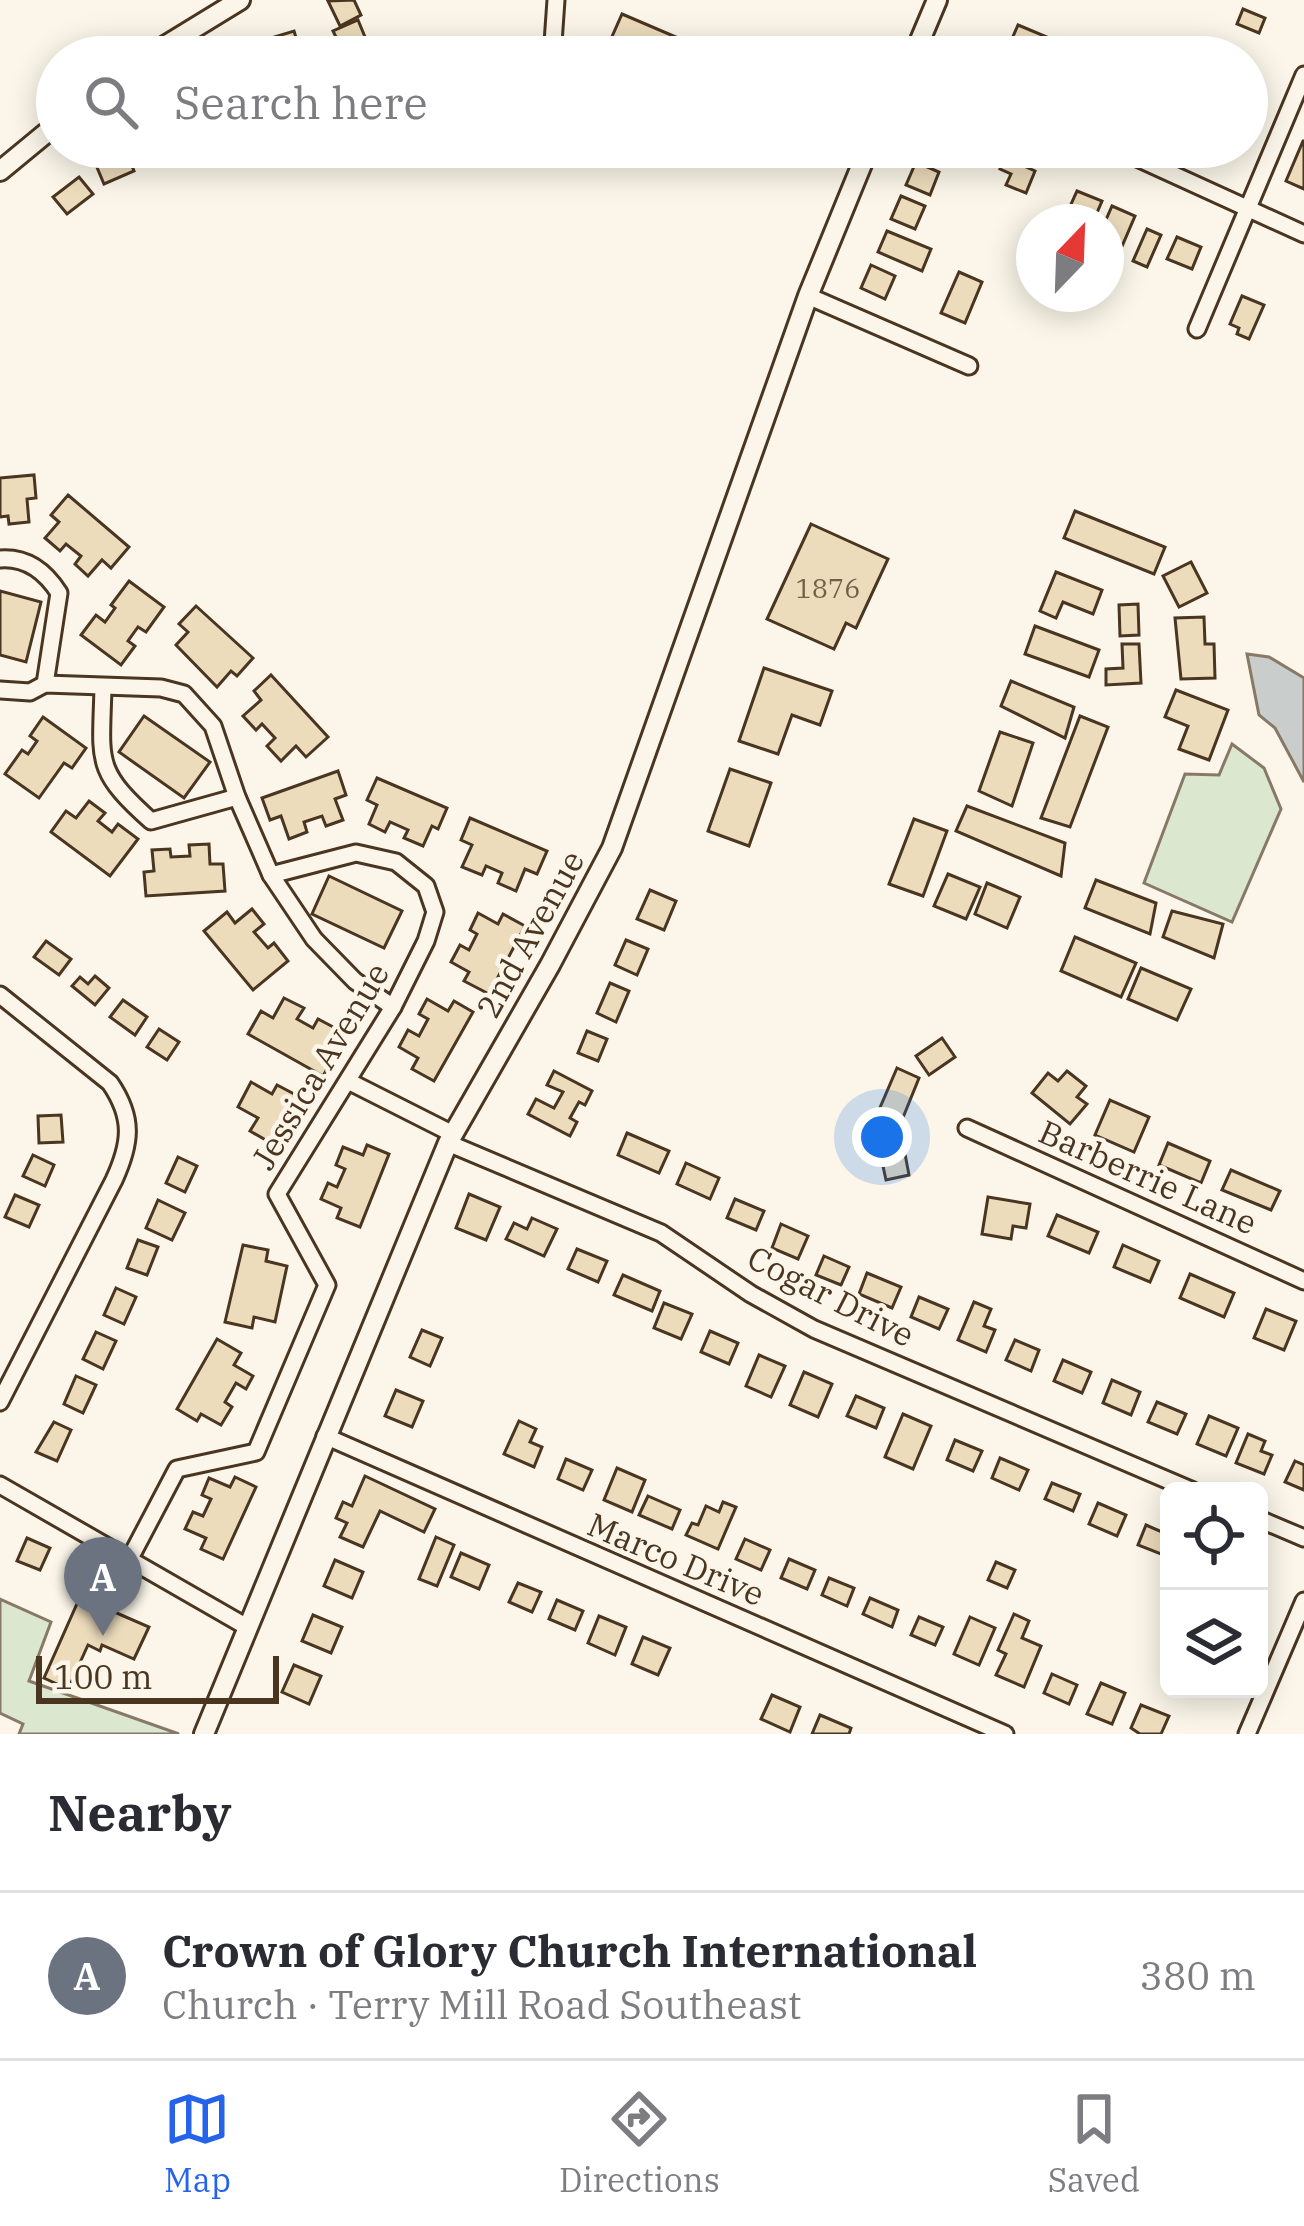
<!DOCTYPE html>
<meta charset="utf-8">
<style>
body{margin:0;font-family:"IBM Plex Serif",serif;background:#f7f7f7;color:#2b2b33}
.controls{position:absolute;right:36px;bottom:36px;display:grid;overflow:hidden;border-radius:18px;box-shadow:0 6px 30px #0003}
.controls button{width:108px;height:108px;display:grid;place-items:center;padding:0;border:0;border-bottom:3px solid #e1e1e2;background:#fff;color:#2b2b33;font:60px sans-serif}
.compass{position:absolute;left:1016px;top:204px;width:108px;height:108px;border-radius:50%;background:#fff;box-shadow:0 6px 30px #0003;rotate:23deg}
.scale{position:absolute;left:36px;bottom:30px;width:243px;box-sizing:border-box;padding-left:12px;border:6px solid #4a3520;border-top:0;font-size:33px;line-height:42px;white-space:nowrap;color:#4a3520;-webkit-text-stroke:9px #fbf6e9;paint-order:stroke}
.you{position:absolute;left:882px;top:1137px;width:42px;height:42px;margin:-30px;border:9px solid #fff;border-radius:50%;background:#1a73e8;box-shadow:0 0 0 18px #1a73e833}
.badge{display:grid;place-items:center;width:78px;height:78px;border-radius:50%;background:#2563eb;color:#fff;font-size:39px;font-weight:700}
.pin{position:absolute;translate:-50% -99px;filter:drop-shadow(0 3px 6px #0008)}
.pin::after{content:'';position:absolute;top:63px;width:42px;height:36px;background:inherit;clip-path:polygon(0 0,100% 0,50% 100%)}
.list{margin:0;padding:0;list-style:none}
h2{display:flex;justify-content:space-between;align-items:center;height:156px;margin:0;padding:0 48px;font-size:51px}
h2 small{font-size:39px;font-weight:400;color:#7c7c81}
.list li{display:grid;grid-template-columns:78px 1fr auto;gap:36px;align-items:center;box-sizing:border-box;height:168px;padding:0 48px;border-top:3px solid #e1e1e2}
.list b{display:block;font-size:45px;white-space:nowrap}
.list p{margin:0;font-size:39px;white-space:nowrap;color:#7c7c81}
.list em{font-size:39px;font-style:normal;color:#7c7c81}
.icon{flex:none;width:66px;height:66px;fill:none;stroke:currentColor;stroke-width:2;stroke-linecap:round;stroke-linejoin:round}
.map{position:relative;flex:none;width:1304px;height:1734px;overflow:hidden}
.search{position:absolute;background:#fff;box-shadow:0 6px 30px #0003;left:36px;right:36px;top:36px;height:132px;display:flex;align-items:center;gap:30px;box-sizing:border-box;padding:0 42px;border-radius:66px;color:#7c7c81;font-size:45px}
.sheet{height:324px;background:#fff}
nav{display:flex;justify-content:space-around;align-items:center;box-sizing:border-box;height:168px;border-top:3px solid #e1e1e2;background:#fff;font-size:33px;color:#7c7c81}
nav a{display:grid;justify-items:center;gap:6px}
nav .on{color:#2563eb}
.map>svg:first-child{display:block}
.green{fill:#dce7d0;stroke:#887966;stroke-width:3}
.water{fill:#c9cecd;stroke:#887966;stroke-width:3}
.building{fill:#ecdcbc;stroke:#4a3520;stroke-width:3}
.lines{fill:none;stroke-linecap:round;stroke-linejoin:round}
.minor-casing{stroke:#4a3520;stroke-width:21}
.tertiary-casing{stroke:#4a3520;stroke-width:24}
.minor{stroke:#fbf6e9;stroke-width:15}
.tertiary{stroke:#fbf6e9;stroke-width:18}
.labels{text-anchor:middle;stroke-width:9;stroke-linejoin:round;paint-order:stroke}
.number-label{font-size:27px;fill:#725f47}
.street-label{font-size:33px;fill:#4a3520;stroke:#fbf6e9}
</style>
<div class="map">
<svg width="1304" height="1734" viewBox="0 0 1304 1734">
<rect width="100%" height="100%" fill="#fbf6e9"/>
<g class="green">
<polygon points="1232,744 1264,768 1281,809 1232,922 1144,883 1185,774 1219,775"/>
<polygon points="0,1599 51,1622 29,1681 179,1734 19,1734 23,1724 0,1713"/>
</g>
<polygon class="water" points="1247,654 1269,657 1304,678 1304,782 1275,728 1259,715"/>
<g class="building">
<polygon points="354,0 361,15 340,26 328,1"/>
<polygon points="1243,9 1265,18 1259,33 1237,24"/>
<polygon points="622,14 697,46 692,57 603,57"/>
<polygon points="358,20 365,37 341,47 333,31"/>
<polygon points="1018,25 1047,37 1038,57 1008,48"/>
<polygon points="294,31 300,51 266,57 261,41"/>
<polygon points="1303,141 1304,141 1304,189 1286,181"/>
<polygon points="1008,149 1019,154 1015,162 1035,171 1026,193 1006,185 1011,174 1000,169"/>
<polygon points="126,151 134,171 104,184 96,165"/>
<polygon points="916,162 939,172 930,195 906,185"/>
<polygon points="79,177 93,194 67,214 53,197"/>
<polygon points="1077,191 1102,201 1093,222 1064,220"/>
<polygon points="901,196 925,206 915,229 891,219"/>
<polygon points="1112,206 1135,216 1117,258 1106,253 1111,239 1106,237 1105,222"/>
<polygon points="1147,229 1161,235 1147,267 1133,261"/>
<polygon points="887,231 931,249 922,271 878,252"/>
<polygon points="1177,237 1201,247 1192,269 1167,259"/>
<polygon points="871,265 895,276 885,299 861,288"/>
<polygon points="959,272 982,282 965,323 941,313"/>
<polygon points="1242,296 1264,305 1249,339 1237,334 1239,328 1230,324"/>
<polygon points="34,475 36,498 27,499 29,522 9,524 8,516 0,517 0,478"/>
<polygon points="68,495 129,547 111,568 102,560 88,576 75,564 81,556 66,544 60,551 45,538 59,522 51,515"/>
<polygon points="1075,511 1165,547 1154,574 1064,538"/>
<polygon points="811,524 888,559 856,628 846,623 834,649 767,619"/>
<polygon points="1191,562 1207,593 1179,607 1163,576"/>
<polygon points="1056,572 1102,590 1093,614 1063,602 1056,618 1040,611"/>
<polygon points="129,581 164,607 146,632 138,627 128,641 135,646 121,665 81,635 96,615 105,622 115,608 111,605"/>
<polygon points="0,591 41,602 26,662 0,655"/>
<polygon points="1138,604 1139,635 1120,636 1119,605"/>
<polygon points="196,606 253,658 237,676 231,671 217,687 176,645 188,632 179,624"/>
<polygon points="1204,617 1205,644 1214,644 1215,678 1181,679 1175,618"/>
<polygon points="1035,626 1099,650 1089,677 1025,654"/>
<polygon points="1122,644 1139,644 1141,683 1106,685 1106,669 1123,668"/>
<polygon points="764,668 832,691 820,725 792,715 778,754 739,741"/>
<polygon points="271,675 328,737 306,757 296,746 281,761 267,746 275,738 262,724 256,730 243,716 261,700 254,691"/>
<polygon points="1011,681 1074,707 1065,738 1001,706"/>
<polygon points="1176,690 1228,710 1209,760 1179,749 1188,726 1165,717"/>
<polygon points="144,716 210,762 184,798 119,752"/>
<polygon points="1080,716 1108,727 1070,827 1041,818"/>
<polygon points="43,717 86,748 72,768 64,763 39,798 5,774 22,750 28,754 37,741 30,736"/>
<polygon points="1000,732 1033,743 1012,806 979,791"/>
<polygon points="730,769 771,783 749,846 708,831"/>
<polygon points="338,771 346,795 335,799 343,820 326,826 322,816 304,822 307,832 289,839 281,816 270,820 262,798"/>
<polygon points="377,778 447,808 438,829 432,826 423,846 404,838 408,830 390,822 385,832 369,824 377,805 367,800"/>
<polygon points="89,801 105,813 98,821 112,832 118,824 138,839 110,876 51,832 66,811 76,818"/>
<polygon points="967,806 1065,843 1061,876 956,831"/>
<polygon points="470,818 547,851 537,874 525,869 516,891 498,883 502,873 486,866 482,875 462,867 472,845 461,840"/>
<polygon points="914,819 947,831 923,896 889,884"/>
<polygon points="209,844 210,864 223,864 225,891 146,896 144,872 154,871 152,850 170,849 171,857 190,856 189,845"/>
<polygon points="948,874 980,887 966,919 934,906"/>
<polygon points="329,876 402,911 384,948 312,914"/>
<polygon points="1096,880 1156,903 1150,934 1085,908"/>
<polygon points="987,883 1020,897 1007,928 975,914"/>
<polygon points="650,890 676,901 664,930 637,919"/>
<polygon points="252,909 264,924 254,932 268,948 274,943 288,961 253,990 204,931 227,912 235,923"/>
<polygon points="1172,911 1223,924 1214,958 1163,937"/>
<polygon points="478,913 498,924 503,914 525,926 489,994 464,981 469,972 451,962 460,945 469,950 477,934 470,930"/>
<polygon points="1075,937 1136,963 1121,997 1061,971"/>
<polygon points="626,940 648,949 637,975 615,965"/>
<polygon points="46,941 71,959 59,975 34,957"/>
<polygon points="1141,968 1191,989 1177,1020 1128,999"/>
<polygon points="95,976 109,988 95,1005 72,986 80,977 88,984"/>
<polygon points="610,983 629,991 616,1022 597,1013"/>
<polygon points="284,998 304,1008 297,1019 313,1028 318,1019 337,1029 324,1051 334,1057 323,1076 248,1034 261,1011 273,1018"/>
<polygon points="427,999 448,1011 454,1001 473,1012 434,1081 412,1069 418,1058 399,1047 408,1030 419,1036 428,1019 419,1014"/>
<polygon points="123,1000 147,1017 135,1035 110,1017"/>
<polygon points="159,1029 179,1042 167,1060 147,1047"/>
<polygon points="587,1031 607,1039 598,1061 578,1053"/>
<polygon points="942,1038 955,1057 929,1075 916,1056"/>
<polygon points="897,1068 919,1078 902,1120 879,1110"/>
<polygon points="554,1071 592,1091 585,1105 579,1102 570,1118 577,1122 570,1136 528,1114 536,1099 554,1108 563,1092 547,1085"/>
<polygon points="1067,1071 1086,1086 1077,1097 1087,1104 1070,1124 1032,1093 1048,1073 1058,1081"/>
<polygon points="251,1082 272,1094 277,1085 298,1096 271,1143 250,1131 258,1118 238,1107"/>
<polygon points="1110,1100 1149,1117 1134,1152 1095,1135"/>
<polygon points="61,1115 63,1142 39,1143 38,1116"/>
<polygon points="627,1133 669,1151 659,1173 618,1155"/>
<polygon points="902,1138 909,1175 886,1180 878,1143"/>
<polygon points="1168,1143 1210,1161 1201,1183 1159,1165"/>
<polygon points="367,1145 389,1154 360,1227 337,1218 341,1208 321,1199 328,1183 337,1187 345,1169 336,1165 343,1147 363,1155"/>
<polygon points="33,1155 54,1165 45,1186 23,1176"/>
<polygon points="178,1157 197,1166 185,1192 166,1183"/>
<polygon points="686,1163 719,1178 710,1199 677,1184"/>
<polygon points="1231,1170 1280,1191 1271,1210 1222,1190"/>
<polygon points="469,1194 500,1207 486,1240 456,1228"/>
<polygon points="15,1195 39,1205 29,1227 5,1217"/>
<polygon points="988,1197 1030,1204 1026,1228 1013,1226 1011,1239 982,1234"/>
<polygon points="735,1199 764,1211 756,1230 727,1218"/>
<polygon points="158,1200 185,1213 172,1240 146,1228"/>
<polygon points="1057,1215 1098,1232 1089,1253 1048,1236"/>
<polygon points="532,1218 557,1229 544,1256 506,1239 514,1223 527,1229"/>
<polygon points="781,1224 808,1236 798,1259 772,1248"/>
<polygon points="138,1240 158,1247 147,1275 127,1268"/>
<polygon points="243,1245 268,1250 266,1261 287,1266 275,1322 254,1317 252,1328 225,1322"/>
<polygon points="1123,1245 1159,1261 1150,1282 1114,1267"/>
<polygon points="577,1249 607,1261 598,1282 568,1269"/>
<polygon points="824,1256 849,1267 841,1285 816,1275"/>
<polygon points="867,1273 901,1287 892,1308 859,1294"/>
<polygon points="1190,1274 1234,1293 1224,1317 1180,1298"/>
<polygon points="623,1275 660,1291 652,1311 614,1295"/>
<polygon points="116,1288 136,1297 124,1324 104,1315"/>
<polygon points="919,1297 948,1309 939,1329 911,1317"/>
<polygon points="974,1302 991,1309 984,1326 995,1330 986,1352 958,1340"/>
<polygon points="664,1303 692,1314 681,1339 654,1328"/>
<polygon points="1266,1309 1296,1321 1284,1350 1254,1338"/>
<polygon points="422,1330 442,1338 430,1366 410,1357"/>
<polygon points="710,1331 738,1343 729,1364 701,1352"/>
<polygon points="96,1332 116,1341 103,1369 83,1359"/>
<polygon points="217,1339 241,1353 234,1365 253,1376 246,1389 236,1383 225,1402 232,1407 221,1425 201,1414 197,1421 177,1409"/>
<polygon points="1015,1340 1039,1350 1031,1371 1006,1360"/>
<polygon points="759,1355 785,1366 771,1397 746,1386"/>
<polygon points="1063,1360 1091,1372 1082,1393 1054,1381"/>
<polygon points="804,1372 832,1384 818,1417 790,1405"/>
<polygon points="76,1376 96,1385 83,1413 64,1404"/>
<polygon points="1112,1380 1140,1392 1131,1415 1103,1403"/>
<polygon points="396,1390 423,1401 412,1427 385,1416"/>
<polygon points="856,1396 884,1408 876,1428 847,1416"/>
<polygon points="1157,1402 1186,1414 1177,1434 1148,1422"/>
<polygon points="903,1414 931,1426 913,1469 885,1457"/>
<polygon points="1209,1416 1238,1428 1226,1456 1197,1444"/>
<polygon points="519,1421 536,1429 530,1442 542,1447 534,1467 504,1454"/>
<polygon points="54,1422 71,1430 57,1461 36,1452"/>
<polygon points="1248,1434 1265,1441 1261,1451 1272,1455 1264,1474 1236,1463"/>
<polygon points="955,1440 982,1451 973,1471 947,1460"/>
<polygon points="1000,1458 1028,1470 1019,1490 992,1478"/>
<polygon points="566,1459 592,1470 583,1490 558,1479"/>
<polygon points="1295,1461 1304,1465 1304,1490 1285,1482"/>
<polygon points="617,1468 645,1480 632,1512 604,1500"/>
<polygon points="365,1476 435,1509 424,1532 380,1511 363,1547 340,1537 347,1523 336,1518 343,1502 352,1506"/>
<polygon points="235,1477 256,1487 223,1559 201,1549 206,1538 185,1529 193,1512 203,1516 211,1499 202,1495 209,1478 230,1487"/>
<polygon points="1052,1483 1080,1494 1073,1511 1045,1499"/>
<polygon points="648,1496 680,1510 672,1529 639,1515"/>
<polygon points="723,1502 736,1507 718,1549 686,1535 692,1523 698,1525 706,1506 719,1512"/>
<polygon points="1098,1503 1126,1515 1117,1536 1089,1524"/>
<polygon points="1146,1525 1169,1535 1166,1556 1138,1545"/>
<polygon points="436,1537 454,1545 437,1586 419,1579"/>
<polygon points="27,1538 50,1548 40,1570 17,1561"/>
<polygon points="745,1539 770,1550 761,1570 736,1559"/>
<polygon points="461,1553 489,1565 479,1589 451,1577"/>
<polygon points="789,1559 815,1570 807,1589 781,1578"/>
<polygon points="335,1560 363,1572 352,1598 324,1586"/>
<polygon points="996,1562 1015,1570 1007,1588 988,1580"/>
<polygon points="829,1578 854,1588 847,1606 822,1595"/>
<polygon points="518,1583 541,1592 532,1612 509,1602"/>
<polygon points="80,1597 149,1627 134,1659 102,1645 100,1651 88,1645 68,1689 44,1678"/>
<polygon points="870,1598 898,1610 892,1627 863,1614"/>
<polygon points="557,1600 583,1611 575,1630 549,1619"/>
<polygon points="1014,1614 1029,1621 1022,1638 1041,1646 1024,1687 996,1675 1006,1654 998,1650"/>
<polygon points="313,1615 342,1627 331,1653 302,1641"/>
<polygon points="599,1616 626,1627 615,1655 588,1643"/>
<polygon points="919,1617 943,1627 935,1645 911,1635"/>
<polygon points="970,1617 995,1628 979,1665 954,1654"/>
<polygon points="643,1637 670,1648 658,1675 632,1664"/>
<polygon points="294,1665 321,1676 309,1704 282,1692"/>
<polygon points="1052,1674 1077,1685 1069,1704 1044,1693"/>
<polygon points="1101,1683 1125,1693 1112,1724 1087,1714"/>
<polygon points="772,1695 800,1707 790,1732 761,1719"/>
<polygon points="1141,1705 1169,1716 1161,1734 1140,1734 1131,1728"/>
<polygon points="820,1715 851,1728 849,1734 812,1734"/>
</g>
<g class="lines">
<defs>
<g id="minor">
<polyline points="552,57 556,0"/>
<polyline points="1113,147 1304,234"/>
<polyline points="808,296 969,366"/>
<polyline points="1197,329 1304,75"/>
<path d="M0 559C26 557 45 571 59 593L45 684"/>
<path d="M103 688C101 762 94 770 151 821L237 797"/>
<polyline points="0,690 30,692 45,684 161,688 184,694 213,726 237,797 271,875 314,939 355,981 393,1007"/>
<path d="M0 995 110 1083C134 1118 131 1143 114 1180L0 1402"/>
<polyline points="348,1081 453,1134"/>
<polyline points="967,1128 1304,1281"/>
<polyline points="448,1143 661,1233 751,1294 814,1329 1193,1491"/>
<polyline points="325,1436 1005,1734"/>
<polyline points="0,1485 247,1627"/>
<polyline points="1259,1519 1304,1538"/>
<polyline points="128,1562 177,1469 256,1452 327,1285 277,1194 393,1007 426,941 435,912 426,886 396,862 356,853 271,875"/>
<polyline points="1247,1734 1304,1601"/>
</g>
<g id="tertiary">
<polyline points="147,57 240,0"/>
<polyline points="913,57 937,0"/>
<polyline points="0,171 57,124"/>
<polyline points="204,1734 448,1143 550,965 612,848 808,296 869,147"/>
</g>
</defs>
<use href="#minor" class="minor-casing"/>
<use href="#tertiary" class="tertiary-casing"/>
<use href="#minor" class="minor"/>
<use href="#tertiary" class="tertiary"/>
</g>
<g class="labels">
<g class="number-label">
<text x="828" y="598">1876</text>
</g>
<g class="street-label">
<text transform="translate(530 934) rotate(-61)" y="12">2nd Avenue</text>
<text transform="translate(320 1066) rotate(-59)" y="12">Jessica Avenue</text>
<text transform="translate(1148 1177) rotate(24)" y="12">Barberrie Lane</text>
<text transform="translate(831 1296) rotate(27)" y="12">Cogar Drive</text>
<text transform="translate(676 1559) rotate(23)" y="12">Marco Drive</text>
</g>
</g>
</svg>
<div class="controls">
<button><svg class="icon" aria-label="locate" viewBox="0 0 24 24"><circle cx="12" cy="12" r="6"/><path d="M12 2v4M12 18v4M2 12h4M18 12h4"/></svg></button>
<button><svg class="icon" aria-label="layers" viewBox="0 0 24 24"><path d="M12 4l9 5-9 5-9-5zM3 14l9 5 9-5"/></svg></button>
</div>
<svg class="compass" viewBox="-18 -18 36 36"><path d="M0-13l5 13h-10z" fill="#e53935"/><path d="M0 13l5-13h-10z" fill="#7c7c81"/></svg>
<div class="scale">100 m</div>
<div class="you"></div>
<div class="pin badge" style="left:103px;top:1636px;background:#6b7280">A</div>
<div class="search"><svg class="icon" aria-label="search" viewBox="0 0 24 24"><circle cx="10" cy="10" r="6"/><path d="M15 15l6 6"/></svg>Search here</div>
</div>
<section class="sheet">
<h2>Nearby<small></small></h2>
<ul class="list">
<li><span class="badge" style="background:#6b7280">A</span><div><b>Crown of Glory Church International</b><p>Church · Terry Mill Road Southeast</p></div><em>380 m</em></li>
</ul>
</section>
<nav>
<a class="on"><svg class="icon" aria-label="map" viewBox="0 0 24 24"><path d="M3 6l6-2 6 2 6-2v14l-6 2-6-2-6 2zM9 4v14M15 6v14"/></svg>Map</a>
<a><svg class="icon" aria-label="directions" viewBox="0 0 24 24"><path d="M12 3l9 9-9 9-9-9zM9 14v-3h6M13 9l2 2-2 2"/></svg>Directions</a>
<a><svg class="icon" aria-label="saved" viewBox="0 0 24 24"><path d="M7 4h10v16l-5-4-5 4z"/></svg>Saved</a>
</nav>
